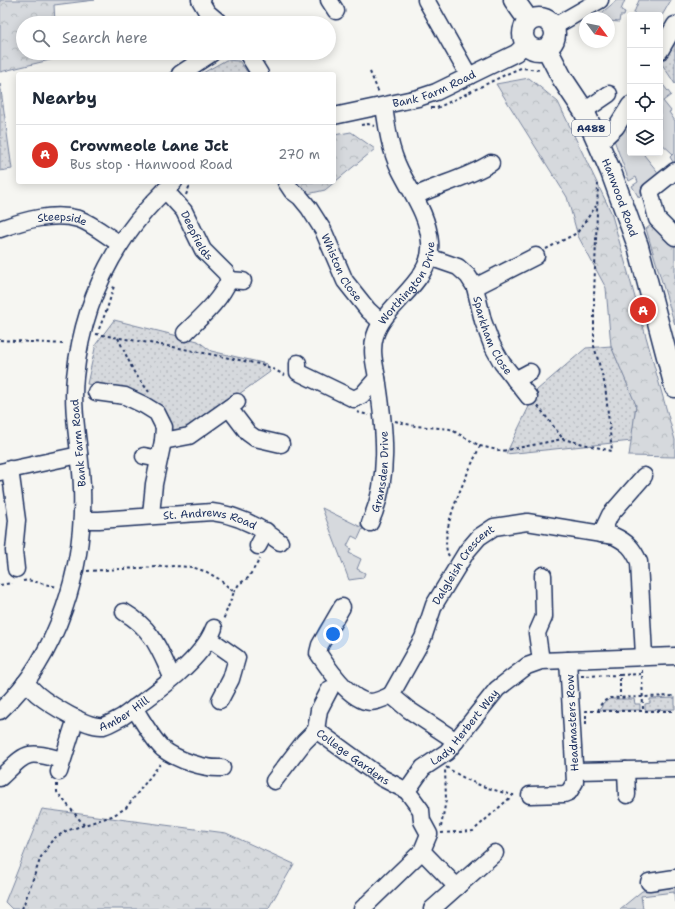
<!DOCTYPE html>
<meta charset="utf-8">
<style>
body{margin:0;font-family:"Shantell Sans",sans-serif;background:#f6f6f7;color:#1f2937}
.controls{position:absolute;right:12px;top:12px;display:grid;overflow:hidden;border-radius:4px;box-shadow:0 2px 10px #0003}
.controls button{width:36px;height:36px;display:grid;place-items:center;padding:0;border:0;border-bottom:1px solid #e0e1e3;background:#fff;color:#1f2937;font:20px sans-serif}
.compass{position:absolute;left:579px;top:12px;width:36px;height:36px;border-radius:50%;background:#fff;box-shadow:0 2px 10px #0003;rotate:122deg}
.you{position:absolute;left:333px;top:634px;width:14px;height:14px;margin:-10px;border:3px solid #fff;border-radius:50%;background:#1a73e8;box-shadow:0 0 0 6px #1a73e833}
.badge{display:grid;place-items:center;width:26px;height:26px;border-radius:50%;background:#d93025;color:#fff;font-size:13px;font-weight:700}
.pin{position:absolute;translate:-50% -50%;border:2px solid #fff;box-shadow:0 1px 4px #0006}
.list{margin:0;padding:0;list-style:none}
h2{display:flex;justify-content:space-between;align-items:center;height:52px;margin:0;padding:0 16px;font-size:17px}
h2 small{font-size:13px;font-weight:400;color:#747a83}
.list li{display:grid;grid-template-columns:26px 1fr auto;gap:12px;align-items:center;box-sizing:border-box;height:60px;padding:0 16px;border-top:1px solid #e0e1e3}
.list b{display:block;font-size:15px;white-space:nowrap}
.list p{margin:0;font-size:13px;white-space:nowrap;color:#747a83}
.list em{font-size:13px;font-style:normal;color:#747a83}
.icon{flex:none;width:22px;height:22px;fill:none;stroke:currentColor;stroke-width:2;stroke-linecap:round;stroke-linejoin:round}
.map{position:relative;flex:none;width:675px;height:909px;overflow:hidden}
.search{position:absolute;background:#fff;box-shadow:0 2px 10px #0003;left:16px;top:16px;width:320px;height:44px;display:flex;align-items:center;gap:10px;box-sizing:border-box;padding:0 14px;border-radius:22px;color:#747a83;font-size:15px}
.panel{position:absolute;background:#fff;box-shadow:0 2px 10px #0003;left:16px;top:72px;width:320px;height:112px;border-radius:4px}
.map>svg:first-child{display:block}
.grass{fill:url(#grass-dots);stroke:#78849e}
.forest{fill:url(#forest-crowns);stroke:#78849e}
.garden{fill:#d6d9dd;stroke:#78849e}
.lines{fill:none;stroke-linecap:round;stroke-linejoin:round}
.minor-casing{stroke:#1b2f5e;stroke-width:19}
.major-casing{stroke:#1b2f5e;stroke-width:23}
.path{stroke:#1b2f5e;stroke-width:2;stroke-dasharray:3 3;stroke-linecap:butt}
.minor{stroke:#f6f6f2;stroke-width:16}
.major{stroke:#f6f6f2;stroke-width:20}
.labels{text-anchor:middle;stroke-width:3;stroke-linejoin:round;paint-order:stroke}
.shield{fill:#f6f6f2;stroke:#5d6b8a;stroke-width:1}
.shield-label{font-size:10px;font-weight:bold;fill:#1b2f5e}
.street-label{font-size:11px;fill:#1b2f5e;stroke:#f6f6f2}
</style>
<div class="map">
<svg width="675" height="909" viewBox="0 0 675 909">
<defs>
<pattern id="grass-dots" width="8" height="8" patternUnits="userSpaceOnUse"><rect width="8" height="8" fill="#d6d9dd"/><path d="M2 2h.1M6 6h.1" fill="none" stroke="#b7bbc0" stroke-width="1.8" stroke-linecap="round"/></pattern>
<pattern id="forest-crowns" width="20" height="18" patternUnits="userSpaceOnUse"><rect width="20" height="18" fill="#d6d9dd"/><path d="M2 6a3 3 0 1 1 6 0M12 15a3 3 0 1 1 6 0" fill="none" stroke="#b7bbc0"/></pattern>
</defs>
<rect width="100%" height="100%" fill="#f6f6f2"/>
<filter id="ink" filterUnits="userSpaceOnUse"><feTurbulence type="fractalNoise" baseFrequency=".025" numOctaves="2"/><feDisplacementMap in="SourceGraphic" scale="8" xChannelSelector="R" yChannelSelector="G"/><feConvolveMatrix kernelMatrix="1 2 1 2 8 2 1 2 1" color-interpolation-filters="sRGB"/></filter>
<g filter="url(#ink)">
<g class="grass">
<polygon points="675,37 675,84 660,61"/>
<polygon points="226,60 239,61 249,74 201,74"/>
<polygon points="0,83 12,169 0,171"/>
<polygon points="114,320 198,341 211,351 267,364 270,372 190,429 169,433 128,391 87,384 96,344"/>
<polygon points="611,346 636,404 632,441 506,454 537,390 586,348"/>
<polygon points="675,698 675,709 645,710 645,704 650,703 650,699"/>
<polygon points="610,699 634,699 635,704 640,704 640,710 600,710 603,703"/>
</g>
<g class="forest">
<polygon points="0,0 95,0 54,5 55,23 23,23 23,53 58,53 58,58 0,72"/>
<polygon points="529,78 558,102 611,212 675,440 675,457 629,456 636,405 611,346 606,288 578,236 567,197 496,84"/>
<polygon points="351,132 375,149 325,190 308,194 293,187 291,182 334,182 334,135"/>
<polygon points="651,225 675,246 675,325 646,229"/>
<polygon points="42,809 226,833 294,864 268,909 12,909 5,902"/>
</g>
<g class="garden">
<polygon points="617,0 625,0 621,10 625,12 624,16 620,16 619,22 609,21 609,18 600,18 598,16"/>
<polygon points="639,0 671,0 660,19 660,15 633,15"/>
<polygon points="660,81 671,95 663,101 671,111 669,112 675,121 675,167 673,169 670,165 673,162 670,157 673,154 660,142"/>
<polygon points="630,114 630,121 627,123 630,128 627,131 630,135 630,153 646,153 644,155 661,176 639,198 632,186 638,182 636,177 629,181 613,137"/>
<polygon points="322,508 363,528 358,539 352,536 347,546 351,549 349,553 361,559 357,569 365,573 363,578 349,580"/>
<polygon points="675,887 675,902 674,892 641,896 643,909 620,909 642,891"/>
</g>
<g class="lines">
<defs>
<g id="minor">
<polyline points="200,0 207,12 220,23"/>
<polyline points="329,0 336,11"/>
<polyline points="426,0 469,76"/>
<polyline points="553,27 600,0"/>
<polyline points="660,51 675,25"/>
<polyline points="247,53 260,74"/>
<polyline points="180,74 212,53"/>
<polyline points="584,111 609,94"/>
<path id="s1" d="M334 116 418 98 436 92 516 53 526 44"/>
<polyline points="598,144 616,127 630,105"/>
<polyline points="675,171 650,191 657,219 675,237"/>
<path id="s2" d="M286 182 292 191 300 197 309 208 323 230 345 281 368 310 381 322"/>
<path id="s3" d="M165 190 184 211 203 250 226 273 229 280C220 301 201 317 185 333"/>
<path d="M415 196C440 184 467 178 491 163"/>
<path id="s4" d="M0 229C25 220 53 212 79 219 93 224 107 236 120 244"/>
<path id="s5" d="M429 257 458 267 468 276 475 287 483 321 492 345 502 363 529 397"/>
<polyline points="229,280 243,281"/>
<polyline points="475,287 536,256"/>
<polyline points="298,363 298,372 354,399 362,395 377,378"/>
<polyline points="515,380 530,372"/>
<polyline points="96,392 125,396 144,405 157,413 164,427 163,441 154,484 151,515"/>
<polyline points="229,408 248,433 255,438 281,444"/>
<polyline points="163,441 189,436 237,402"/>
<polyline points="144,456 159,459"/>
<polyline points="10,469 17,520 14,551 16,569"/>
<polyline points="0,472 79,455"/>
<path id="s6" d="M83 520H99L212 512C238 515 259 526 280 542"/>
<path id="s7" d="M370 523C390 479 385 431 378 384 376 368 370 353 375 336 385 303 434 281 430 242 428 215 412 194 400 170 390 150 387 128 384 106"/>
<polyline points="601,534 610,515 644,476"/>
<polyline points="258,546 266,531"/>
<path d="M342 607 320 645 318 653C328 668 350 701 370 702 377 702 385 698 391 695"/>
<path d="M124 612C153 629 159 649 172 677"/>
<polyline points="210,639 237,658 231,679 220,700"/>
<polyline points="541,661 537,633 544,617 543,575"/>
<path id="s8" d="M25 683C29 686 33 690 37 694 49 704 87 728 103 726 110 724 116 720 122 717 151 696 202 661 214 628"/>
<path d="M134 708C142 720 153 740 163 749 177 760 204 769 222 768"/>
<path d="M0 711C59 656 85 566 82 488 81 451 71 414 75 377 83 299 116 234 174 182"/>
<polyline points="316,730 319,710 330,689"/>
<path id="s9" d="M456 741 409 710 391 695 423 638 434 605 467 551 479 537 494 527 527 522 614 536C627 542 633 548 639 562L644 656"/>
<polyline points="626,770 627,795"/>
<polyline points="575,771 675,769"/>
<polyline points="59,772 76,718"/>
<path d="M0 778C28 752 25 750 62 760"/>
<path id="s10" d="M274 781 304 742 316 730 382 778 407 791"/>
<polyline points="530,795 564,794 569,792 575,782 568,660"/>
<polyline points="422,851 457,887"/>
<polyline points="649,882 675,878"/>
<path id="s11" d="M362 909 422 851 429 834 422 821 421 810 407 791 423 768 447 752 497 689 527 666 541 661 675 656"/>
<polyline points="432,909 495,853"/>
</g>
<g id="major">
<polyline points="514,0 529,21"/>
<circle cx="539" cy="34" r="16"/>
<path id="s12" d="M547 49 562 78 584 111 611 172 638 246 675 387"/>
</g>
</defs>
<use href="#minor" class="minor-casing"/>
<use href="#major" class="major-casing"/>
<g class="path">
<polyline points="370,72 379,93"/>
<polyline points="431,108 437,108 511,72 521,68 540,70"/>
<polyline points="361,125 368,124 374,126"/>
<polyline points="186,195 191,182"/>
<polyline points="546,249 577,233 596,206"/>
<polyline points="99,329 107,309 114,286"/>
<polyline points="96,334 179,348 264,365 285,375"/>
<polyline points="118,338 134,372 149,392"/>
<polyline points="0,340 63,344"/>
<polyline points="538,406 563,439"/>
<polyline points="357,412 369,415"/>
<polyline points="395,421 415,426 450,429 480,446 502,451 563,439 612,451 605,385 594,346 594,296 598,184"/>
<path d="M449 556C436 534 470 469 480 446"/>
<polyline points="87,571 174,566 192,567 207,572 219,579 234,592 223,620"/>
<polyline points="23,581 28,580 57,587"/>
<polyline points="0,585 12,583"/>
<polyline points="234,592 239,584 248,578 260,559"/>
<polyline points="642,670 643,711"/>
<polyline points="620,675 642,674"/>
<polyline points="581,676 620,675 620,697"/>
<path d="M598 711C600 704 603 701 610 698L675 696"/>
<polyline points="586,724 586,711 675,711"/>
<path d="M446 767C470 783 485 788 513 795"/>
<polyline points="57,784 57,792 84,825"/>
<polyline points="441,827 446,800 445,768"/>
<polyline points="441,833 473,831 513,795 517,795"/>
<polyline points="22,909 41,857 53,839 66,831 112,816 126,808 160,764"/>
</g>
<use href="#minor" class="minor"/>
<use href="#major" class="major"/>
</g>
</g>
<g class="labels">
<rect class="shield" x="572" y="120" width="38" height="16" rx="3"/>
<g class="shield-label">
<text x="591" y="132">A488</text>
</g>
<g class="street-label">
<text dy="4" stroke="none"><textPath href="#s1" startOffset="104">Bank Farm Road</textPath></text>
<text dy="4" stroke="none"><textPath href="#s12" startOffset="166">Hanwood Road</textPath></text>
<text dy="4" stroke="none"><textPath href="#s4" startOffset="64">Steepside</textPath></text>
<text dy="4" stroke="none"><textPath href="#s3" startOffset="56">Deepfields</textPath></text>
<text dy="4" stroke="none"><textPath href="#s2" startOffset="103">Whiston Close</textPath></text>
<text dy="4" stroke="none"><textPath href="#s7" startOffset="253">Worthington Drive</textPath></text>
<text dy="4" stroke="none"><textPath href="#s5" startOffset="109">Sparkham Close</textPath></text>
<text transform="translate(78 443) rotate(-95)" y="4">Bank Farm Road</text>
<text dy="4" stroke="none"><textPath href="#s7" startOffset="53">Gransden Drive</textPath></text>
<text dy="4" stroke="none"><textPath href="#s6" startOffset="128">St. Andrews Road</textPath></text>
<text dy="4" stroke="none"><textPath href="#s9" startOffset="230">Dalgleish Crescent</textPath></text>
<text dy="4" stroke="none"><textPath href="#s8" startOffset="115">Amber Hill</textPath></text>
<text transform="translate(572 723) rotate(-93)" y="4">Headmasters Row</text>
<text dy="4" stroke="none"><textPath href="#s11" startOffset="238">Lady Herbert Way</textPath></text>
<text dy="4" stroke="none"><textPath href="#s10" startOffset="112">College Gardens</textPath></text>
</g>
</g>
</svg>
<div class="controls">
<button>+</button>
<button>−</button>
<button><svg class="icon" aria-label="locate" viewBox="0 0 24 24"><circle cx="12" cy="12" r="6"/><path d="M12 2v4M12 18v4M2 12h4M18 12h4"/></svg></button>
<button><svg class="icon" aria-label="layers" viewBox="0 0 24 24"><path d="M12 4l9 5-9 5-9-5zM3 14l9 5 9-5"/></svg></button>
</div>
<svg class="compass" viewBox="-18 -18 36 36"><path d="M0-13l5 13h-10z" fill="#e53935"/><path d="M0 13l5-13h-10z" fill="#747a83"/></svg>
<div class="you"></div>
<div class="pin badge" style="left:643px;top:310px">A</div>
<div class="search"><svg class="icon" aria-label="search" viewBox="0 0 24 24"><circle cx="10" cy="10" r="6"/><path d="M15 15l6 6"/></svg>Search here</div>
<section class="panel">
<h2>Nearby<small></small></h2>
<ul class="list">
<li><span class="badge">A</span><div><b>Crowmeole Lane Jct</b><p>Bus stop · Hanwood Road</p></div><em>270 m</em></li>
</ul>
</section>
</div>
